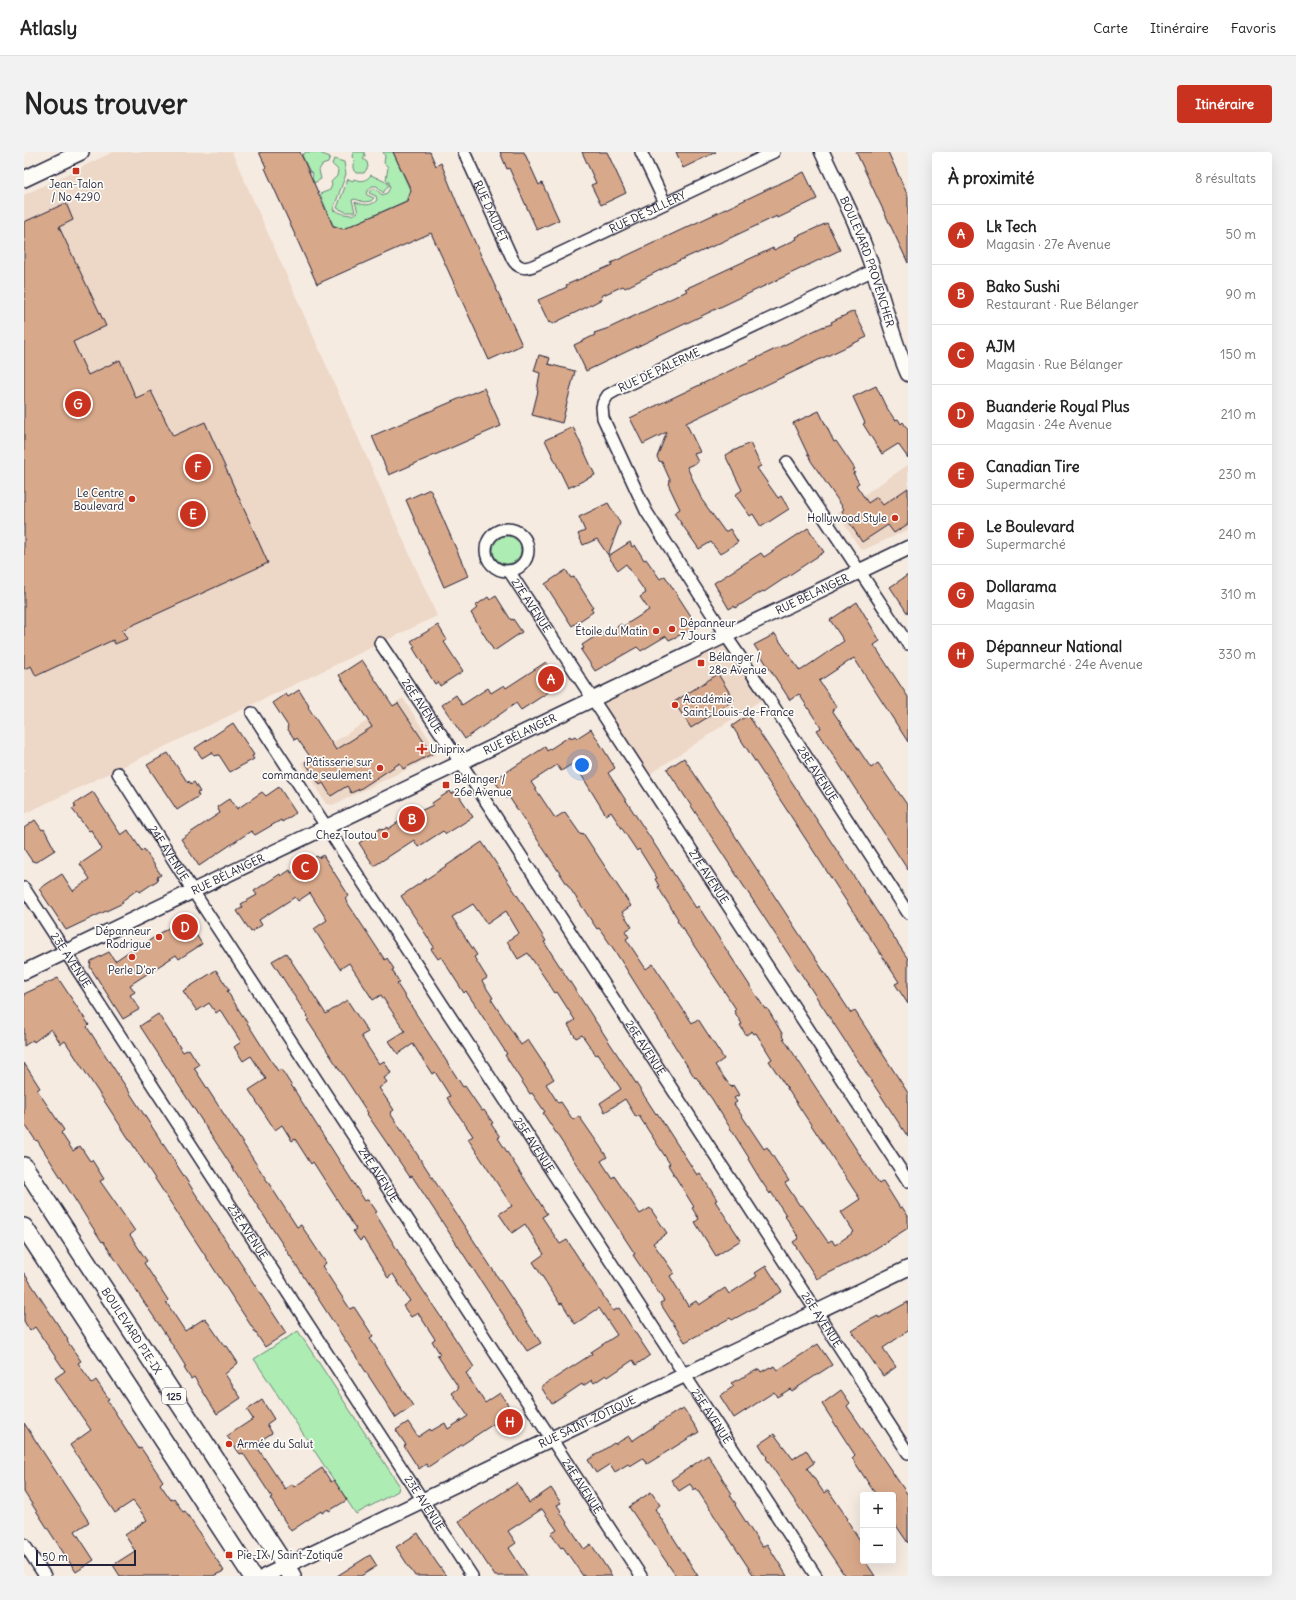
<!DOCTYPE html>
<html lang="fr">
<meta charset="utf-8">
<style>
body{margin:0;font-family:Delius,sans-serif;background:#f2f2f2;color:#222}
.controls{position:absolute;right:12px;bottom:12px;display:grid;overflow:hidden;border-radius:4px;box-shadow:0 4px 16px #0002}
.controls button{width:36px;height:36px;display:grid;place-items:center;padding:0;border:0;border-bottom:1px solid #e0e0e0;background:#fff;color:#222;font:20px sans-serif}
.scale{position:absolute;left:12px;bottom:10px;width:100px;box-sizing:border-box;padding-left:4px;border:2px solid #22223b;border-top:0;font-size:11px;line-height:14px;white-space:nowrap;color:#22223b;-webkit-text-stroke:3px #fdfcf7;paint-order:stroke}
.you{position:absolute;left:558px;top:613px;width:14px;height:14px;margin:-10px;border:3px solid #fff;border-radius:50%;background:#1a73e8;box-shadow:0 0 0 6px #1a73e833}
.badge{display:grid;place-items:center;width:26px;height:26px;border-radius:50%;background:#c8321e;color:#fff;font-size:13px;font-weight:700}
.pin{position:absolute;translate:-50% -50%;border:2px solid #fff;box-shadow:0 1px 4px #0006}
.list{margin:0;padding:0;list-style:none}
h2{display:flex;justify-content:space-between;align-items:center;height:52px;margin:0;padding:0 16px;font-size:17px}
h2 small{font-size:13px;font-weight:400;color:#767676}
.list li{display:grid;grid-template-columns:26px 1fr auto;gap:12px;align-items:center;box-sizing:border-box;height:60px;padding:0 16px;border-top:1px solid #e0e0e0}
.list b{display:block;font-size:15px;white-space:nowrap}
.list p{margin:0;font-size:13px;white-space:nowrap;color:#767676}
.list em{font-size:13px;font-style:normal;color:#767676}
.map{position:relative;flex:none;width:884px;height:1424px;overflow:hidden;border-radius:4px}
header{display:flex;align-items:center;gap:24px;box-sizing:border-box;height:56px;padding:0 20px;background:#fff;border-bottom:1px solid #e0e0e0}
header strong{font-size:19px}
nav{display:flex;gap:22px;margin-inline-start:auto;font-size:14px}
.intro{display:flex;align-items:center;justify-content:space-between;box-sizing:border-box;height:96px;padding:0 24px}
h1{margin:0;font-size:28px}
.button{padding:10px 18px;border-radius:4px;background:#c8321e;color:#fff;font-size:14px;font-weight:700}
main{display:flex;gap:24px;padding:0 24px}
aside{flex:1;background:#fff;border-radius:4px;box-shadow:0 4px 16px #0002}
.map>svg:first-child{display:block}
.built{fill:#edd7c7}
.green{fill:#adecb3;stroke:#688777}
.building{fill:#d8a88a;stroke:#22223b;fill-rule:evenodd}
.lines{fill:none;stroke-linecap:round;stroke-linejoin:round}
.minor-casing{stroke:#22223b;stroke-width:14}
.tertiary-casing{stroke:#22223b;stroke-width:17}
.secondary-casing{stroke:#22223b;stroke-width:18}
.primary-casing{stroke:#22223b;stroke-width:20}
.minor{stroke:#fdfcf7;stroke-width:11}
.tertiary{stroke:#fdfcf7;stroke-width:14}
.secondary{stroke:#fdfcf7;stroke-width:15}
.primary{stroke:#fdfcf7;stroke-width:17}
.poi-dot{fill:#c8321e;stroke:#fdfcf7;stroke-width:1.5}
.labels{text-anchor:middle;stroke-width:3.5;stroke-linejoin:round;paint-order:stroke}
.shield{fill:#fdfcf7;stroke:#646373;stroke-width:1}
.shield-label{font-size:10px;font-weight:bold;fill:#22223b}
.poi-label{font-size:11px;fill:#22223b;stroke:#fdfcf7;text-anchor:start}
.street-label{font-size:11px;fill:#22223b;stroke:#fdfcf7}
</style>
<header>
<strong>Atlasly</strong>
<nav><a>Carte</a><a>Itinéraire</a><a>Favoris</a></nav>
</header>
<div class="intro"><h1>Nous trouver</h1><a class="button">Itinéraire</a></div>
<main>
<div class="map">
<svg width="884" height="1424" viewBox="0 0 884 1424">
<rect width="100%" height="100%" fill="#f6ebe1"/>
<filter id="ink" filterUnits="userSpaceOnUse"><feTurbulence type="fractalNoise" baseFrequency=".025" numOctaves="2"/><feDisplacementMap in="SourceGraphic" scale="8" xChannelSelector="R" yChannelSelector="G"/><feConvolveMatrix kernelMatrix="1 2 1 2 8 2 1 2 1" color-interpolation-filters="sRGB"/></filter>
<g filter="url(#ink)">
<g class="built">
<polygon points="89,0 208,0 413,464 0,662 0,43"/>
<polygon points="884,313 884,378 839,398 835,395 813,361"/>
<polygon points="702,484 743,544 620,626 568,547"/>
<polygon points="379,546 412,598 412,600 410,604 309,653 302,652 277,611"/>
</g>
<g class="green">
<polygon points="282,0 293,0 306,5 304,11 298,13 295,18 297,27 290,31 288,26 289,22 285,18 278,3"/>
<path d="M329 0H340L341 4 339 7 343 10 344 15 340 21H332C328 17 328 13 331 8L328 5Z"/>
<path d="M359 0H369L386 38 382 49 319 77 309 73 296 42 306 38 308 33 307 30 313 24 314 18 308 12 310 7 320 10 322 22 309 58C317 61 327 66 334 60L331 50C339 53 347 55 353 48L352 44 345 41 348 37H352L358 43 363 41 366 36 365 30 362 28 364 15 360 11 361 4Z"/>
<path d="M347 23 364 31V34L359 41 353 34H348L342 41 343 43 350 46 347 49 340 50 331 47 328 48 331 60H322L313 56 324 27 329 29 330 27C337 30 342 29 347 23Z"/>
<circle cx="483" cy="398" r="14"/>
<polygon points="274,1179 375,1333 374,1339 332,1362 230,1207"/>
</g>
<g class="building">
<polygon points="235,0 276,0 309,74 319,77 383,49 387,38 369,0 406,0 412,14 417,11 433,51 498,193 465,208 407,81 293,132 241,16 242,15"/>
<polygon points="476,0 500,0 515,33 518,31 535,68 513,78 485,16 483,17"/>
<polygon points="558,0 583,0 602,41 577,53 567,33 572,31"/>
<polygon points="652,0 692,0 659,16"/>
<polygon points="832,0 864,0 884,44 884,111"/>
<polygon points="780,20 793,47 754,66 753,64 672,102 672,101 652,110 601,136 599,134 577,144 578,147 561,156 528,172 527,170 525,171 514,148 543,135 542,133 588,113 587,111 604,103"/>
<polygon points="42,51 49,68 35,75 82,174 49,190 64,223 96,208 112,246 127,239 149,284 181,270 244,411 98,478 103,487 91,492 89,488 12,524 7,514 0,517 0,70"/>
<polygon points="803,71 816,98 562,219 550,193 571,183 570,181 585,176 663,139 661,137 749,96 750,98 773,87 772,85"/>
<polygon points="830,159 843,185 662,271 676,300 670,302 674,310 663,315 678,348 701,380 706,377 714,390 696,402 687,390 675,397 650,361 656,357 645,334 646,328 638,310 635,309 633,305 643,280 619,292 606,266 798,175 808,172 807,170"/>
<polygon points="515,203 526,206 524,212 551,219 538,271 508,263 514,239 513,238 516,221 510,219"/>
<polygon points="852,234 861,253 871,268 874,267 877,272 879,270 884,278 884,306 874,292 858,302 839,272 841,271 829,245"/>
<polygon points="460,236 477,274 365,323 348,284"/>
<polygon points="795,259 810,290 812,289 831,317 829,318 831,321 829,321 835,331 832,333 844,351 853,345 859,353 884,336 884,372 870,381 864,373 838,390 818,359 820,357 787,309 769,271"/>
<polygon points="549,275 571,323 544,336 521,288"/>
<polygon points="726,291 737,314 733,316 754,346 757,344 765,357 737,375 729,362 726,364 711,343 718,338 701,303"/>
<polygon points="406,337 444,424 420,435 382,348"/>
<polygon points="584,351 596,371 584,403 573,387 559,393 554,382 561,379 555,365"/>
<polygon points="784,376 800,400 740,440 739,439 711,456 710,454 705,457 690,431 737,401 740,405"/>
<polygon points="606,390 608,395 611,393 620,408 622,407 636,427 641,424 674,475 645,488 642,484 617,499 613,495 571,519 557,498 560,496 558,493 581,478 583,481 585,480 597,472 598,475 625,458 616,445 622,441 602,412 594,418 584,404"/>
<polygon points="542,418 547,426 550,425 569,455 567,456 569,460 548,474 521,432"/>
<polygon points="884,423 884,462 866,435"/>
<polygon points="472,444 487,468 489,467 498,480 470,499 447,461 453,456 451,454 464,445 466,448"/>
<polygon points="833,450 856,489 850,493 884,545 884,590 830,506 795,529 813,555 808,558 847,616 854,611 884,654 884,718 793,578 797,576 775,542 766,548 730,493 751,482 776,519 820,489 806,468"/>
<polygon points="414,473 423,488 420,490 439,519 416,534 414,530 411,532 389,496 391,495 387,489"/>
<polygon points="338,508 369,554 374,551 408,602 379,617 376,611 336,637 327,641 323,634 307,644 299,631 296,633 281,610 287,606 273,586 271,588 263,576 264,574 249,551 262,542 264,545 275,538 285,554 284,555 312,598 348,575 315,523"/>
<polygon points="522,510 537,532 497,558 492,551 441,587 418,553 432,543 438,553 464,536 467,541 480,533 482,536"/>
<polygon points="694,522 710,548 667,576 650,550"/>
<polygon points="724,563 884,807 884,852 871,832 875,830 708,574"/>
<polygon points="209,571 230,603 228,604 230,607 206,620 195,603 190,604 188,600 178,606 171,596"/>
<path d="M567 577 591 616 584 621 672 756 674 754 741 857 743 856 759 883 758 884 855 1032 859 1029 876 1056 878 1055 884 1064V1076L843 1102 793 1127 769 1090 775 1086 761 1064 762 1063 747 1040 746 1042 736 1027 724 1007 725 1006 688 947 672 925 671 926 589 796 575 776 573 777 485 645 482 646 470 628 521 595 523 599 546 584 547 586 551 584 553 586ZM550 611 582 663 587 660 613 699 615 697 633 726 631 727 635 734 634 735 654 767 653 768 712 857 710 859 718 872 716 873 722 883 728 879 730 882 732 881 748 907 745 909 836 1047 817 1060 830 1080 811 1093 808 1088 804 1090 778 1053 776 1054 761 1031 765 1029 752 1009 743 995 740 997 710 952 713 950 710 946 715 943 709 933 707 935 691 913 700 907 674 867 668 871 629 812 622 817 602 787 605 785 601 779 608 775 598 760 607 754 559 681 557 683 541 660 531 666 507 630 533 613 537 619Z"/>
<polygon points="144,601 164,631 165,629 167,632 170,630 176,640 173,641 175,644 153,658 123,613"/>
<polygon points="660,606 827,861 831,859 884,941 884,985 643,617"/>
<polygon points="255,635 272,661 258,670 257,668 231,683 227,679 175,714 157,687 196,661 193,655 206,646 213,657 238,640 242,644"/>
<polygon points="426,639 428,642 432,639 449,665 422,682 419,679 394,695 390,688 350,714 335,691 357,676 359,678 363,675 364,677 379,667 409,653 408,651"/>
<polygon points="69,640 97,683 104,678 118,699 120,697 122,700 137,723 133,725 134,728 116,740 114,737 98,749 99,751 42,778 15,737 38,722 49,739 66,727 56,712 78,697 67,678 65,679 48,657 52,655 50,652"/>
<polygon points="11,668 18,678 20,677 31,698 12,710 8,709 0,697 0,676"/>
<polygon points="458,690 497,749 522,789 520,790 632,962 633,961 673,1023 676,1021 693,1048 691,1049 717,1088 692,1104 671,1070 675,1067 668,1056 670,1055 644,1013 646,1012 615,964 612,965 601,947 581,960 576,951 597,937 574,902 572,903 558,883 552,886 544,873 551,868 533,840 531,841 504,801 494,807 483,789 495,781 482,759 463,772 449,752 428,765 453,803 450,805 463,826 458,829 469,846 467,847 497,893 504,888 530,927 522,932 534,951 537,950 549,968 555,964 573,990 583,1005 577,1009 588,1026 590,1024 616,1062 626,1056 643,1081 629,1091 650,1121 646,1124 664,1154 672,1149 675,1153 701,1136 705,1142 733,1124 731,1121 742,1114 758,1139 732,1155 708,1168 706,1166 661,1190 636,1151 640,1149 609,1103 611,1102 519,961 521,960 508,941 506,942 490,917 481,903 483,902 442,839 440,841 417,805 414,807 407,797 410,795 377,744"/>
<polygon points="299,703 325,744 321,747 361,808 363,806 370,817 368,818 376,831 373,832 439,935 441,934 458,959 460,958 469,971 467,972 476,985 474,986 523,1062 518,1065 536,1092 543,1088 589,1159 595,1156 626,1203 612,1213 609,1208 584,1225 582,1223 570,1231 568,1228 559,1234 558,1232 528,1252 517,1235 568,1202 567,1200 593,1183 575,1156 551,1172 538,1151 536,1152 509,1110 520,1102 501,1072 488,1081 475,1062 488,1054 444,987 449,984 423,946 426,944 411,920 408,922 389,892 374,902 365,889 381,879 357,843 349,848 325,811 316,817 290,777 303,768 286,741 274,749 271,745 235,768 238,773 227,780 213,759 219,755 217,752 233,743 230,739 256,722 257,724 266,718 267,721 293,704 295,706"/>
<polygon points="161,765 178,792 155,807 152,803 106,833 111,840 106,843 116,857 99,867 66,815 67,809 85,800 91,809 107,798 108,800"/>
<polygon points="262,801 302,862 323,848 344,880 337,884 355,912 360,909 367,921 360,926 363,930 355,936 370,958 366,961 517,1191 503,1199 388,1024 386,1025 343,962 344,961 283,868 285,867 248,809"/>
<polygon points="192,818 205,838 203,839 239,896 254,919 257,917 341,1049 344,1047 353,1060 351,1061 383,1114 450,1215 442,1221 461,1251 476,1241 496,1271 480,1279 474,1269 404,1315 402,1312 395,1317 380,1294 382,1293 372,1278 384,1270 394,1285 406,1277 407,1279 421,1271 424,1277 444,1264 428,1241 435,1236 413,1203 416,1202 408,1189 411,1187 394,1161 387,1165 379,1154 386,1149 369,1122 364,1126 339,1086 336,1089 329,1079 332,1077 289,1010 287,1012 271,987 268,989 258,973 251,978 225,938 242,927 227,904 219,909 210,895 217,890 201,865 196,858 192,861 185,851 173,859 159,839"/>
<polygon points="34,826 65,873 63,875 262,1181 241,1195 41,889 37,892 27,877 10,890 9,888 0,894 0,842"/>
<polygon points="134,862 159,900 165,897 175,913 170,916 273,1075 277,1073 302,1111 298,1114 326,1157 330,1155 349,1184 346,1186 389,1254 372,1266 116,874"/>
<polygon points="0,911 16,936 13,938 40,978 37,981 49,999 56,994 66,1009 68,1008 80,1027 76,1029 111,1079 106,1083 123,1109 120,1111 144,1148 142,1150 161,1179 181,1166 201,1195 203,1194 214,1211 201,1222 217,1246 193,1262 170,1225 167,1227 160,1216 162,1215 146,1189 79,1089 78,1090 13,988 12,989 0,971"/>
<polygon points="0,1121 44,1188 43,1189 57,1209 54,1211 68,1231 72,1228 85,1247 83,1248 115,1297 117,1296 139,1329 136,1332 147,1348 150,1346 159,1360 161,1359 200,1419 189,1424 96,1424 89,1413 111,1399 101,1383 123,1368 109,1349 91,1361 46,1293 67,1278 31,1226 41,1219 11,1175 6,1179 0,1169"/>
<polygon points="884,1150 884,1179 859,1196 872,1215 859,1224 828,1179 842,1170 854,1164 855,1166"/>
<polygon points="794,1192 808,1213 768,1239 766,1237 753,1245 750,1240 710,1266 696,1244 710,1234 707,1231 735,1217 737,1220 746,1215 747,1216 751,1214 754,1218"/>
<polygon points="817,1238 826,1251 823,1254 884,1343 884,1391 869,1369 869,1343 852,1343 828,1306 831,1303 798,1252"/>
<polygon points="238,1248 250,1267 243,1272 248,1281 231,1292 261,1337 268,1332 270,1335 298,1316 307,1330 310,1328 323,1348 305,1359 304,1357 298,1361 297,1359 267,1379 246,1346 248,1345 219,1301 216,1302 203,1284 229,1267 223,1258"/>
<polygon points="660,1257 675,1280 623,1312 619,1306 606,1314 604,1312 591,1320 586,1312 572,1321 564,1308 590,1291 591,1292 605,1284 608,1289 655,1258 656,1259"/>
<polygon points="0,1271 65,1370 51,1379 70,1408 52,1420 0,1340"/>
<polygon points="750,1282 769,1307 782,1298 790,1311 783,1316 800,1341 804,1338 824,1367 823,1368 839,1393 839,1409 841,1409 851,1424 821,1424 742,1306 743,1305 735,1292"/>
<polygon points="684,1303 708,1342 706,1343 712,1352 711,1353 738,1395 743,1392 763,1424 730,1424 672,1336 670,1338 666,1332 655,1339 647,1328"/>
<polygon points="493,1331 505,1351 527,1336 537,1351 533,1353 537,1359 536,1360 560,1397 567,1392 588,1424 559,1424 539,1395 537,1396 527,1382 533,1378 518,1357 484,1379 492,1391 485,1396 503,1424 471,1424 435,1369"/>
<polygon points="627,1340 636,1353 631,1357 674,1424 652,1424 605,1355"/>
<polygon points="394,1381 408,1404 422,1424 391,1424 372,1395"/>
<polygon points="346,1403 353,1414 337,1424 313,1424"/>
</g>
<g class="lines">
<defs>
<g id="minor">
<path id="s1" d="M440 0 488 106C493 116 501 118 511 113L750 0"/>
<polyline points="617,0 641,51"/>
<path id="s2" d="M850 118 593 238 584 243 579 251 578 255 579 266 622 359 702 484 743 544 884 761"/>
<polyline points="763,310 884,492"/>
<circle cx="483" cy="398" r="21"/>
<path id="s3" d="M485 419 884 1029"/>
<path id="s4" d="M356 491 446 625 884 1301"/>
<path id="s5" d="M228 561 792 1424"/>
<path id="s6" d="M94 621 169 739 617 1424"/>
<path id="s7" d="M0 736 448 1424"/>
<polyline points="0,1392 21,1424"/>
</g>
<g id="tertiary">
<path id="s8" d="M798 0C816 39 836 77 849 118 861 153 869 188 884 222"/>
<path id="s9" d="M0 820 884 396"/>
<path id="s10" d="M241 1424 884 1116"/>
</g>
<polyline id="secondary" points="0,27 57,0"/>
<g id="primary">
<path id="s11" d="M0 1014 268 1424"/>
<polyline points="0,1075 228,1424"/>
</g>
</defs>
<use href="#minor" class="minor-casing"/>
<use href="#tertiary" class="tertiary-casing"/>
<use href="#secondary" class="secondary-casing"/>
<use href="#primary" class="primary-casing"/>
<use href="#minor" class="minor"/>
<use href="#tertiary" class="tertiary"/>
<use href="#secondary" class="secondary"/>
<use href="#primary" class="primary"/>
</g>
</g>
<g class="poi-dot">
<rect x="48" y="15" width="8" height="8" rx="2"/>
<circle cx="108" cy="347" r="4"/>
<circle cx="871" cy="366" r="4"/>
<circle cx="648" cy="477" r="4"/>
<circle cx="632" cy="479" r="4"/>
<rect x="673" y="507" width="8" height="8" rx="2"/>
<circle cx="651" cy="553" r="4"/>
<path d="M396 591h4v4h4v4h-4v4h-4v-4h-4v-4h4z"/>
<circle cx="356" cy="616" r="4"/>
<rect x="418" y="629" width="8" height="8" rx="2"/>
<circle cx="361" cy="683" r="4"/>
<circle cx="135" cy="785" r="4"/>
<circle cx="108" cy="805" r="4"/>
<circle cx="205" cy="1292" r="4"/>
<rect x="201" y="1399" width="8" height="8" rx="2"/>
</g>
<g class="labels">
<rect class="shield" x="138" y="1236" width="24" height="16" rx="3"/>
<g class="shield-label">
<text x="150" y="1248">125</text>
</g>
<g class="poi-label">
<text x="52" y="36" text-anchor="middle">Jean-Talon<tspan x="52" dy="13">/ No 4290</tspan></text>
<text x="100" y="345" text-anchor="end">Le Centre<tspan x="100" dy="13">Boulevard</tspan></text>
<text x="863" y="370" text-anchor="end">Hollywood Style</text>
<text x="656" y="475">Dépanneur<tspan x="656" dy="13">7 Jours</tspan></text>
<text x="624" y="483" text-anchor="end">Étoile du Matin</text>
<text x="685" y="509">Bélanger /<tspan x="685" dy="13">28e Avenue</tspan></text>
<text x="659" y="551">Académie<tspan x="659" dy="13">Saint-Louis-de-France</tspan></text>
<text x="406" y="601">Uniprix</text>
<text x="348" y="614" text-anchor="end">Pâtisserie sur<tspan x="348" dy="13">commande seulement</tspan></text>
<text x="430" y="631">Bélanger /<tspan x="430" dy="13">26e Avenue</tspan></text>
<text x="353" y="687" text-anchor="end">Chez Toutou</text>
<text x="127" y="783" text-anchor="end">Dépanneur<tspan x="127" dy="13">Rodrigue</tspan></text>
<text x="108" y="822" text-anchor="middle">Perle D'or</text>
<text x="213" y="1296">Armée du Salut</text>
<text x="213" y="1407">Pie-IX / Saint-Zotique</text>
</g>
<g class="street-label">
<text dy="4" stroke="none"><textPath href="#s1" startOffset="65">RUE DAUDET</textPath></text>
<text dy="4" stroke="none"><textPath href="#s1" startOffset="268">RUE DE SILLERY</textPath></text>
<text dy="4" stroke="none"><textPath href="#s8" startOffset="119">BOULEVARD PROVENCHER</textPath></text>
<text transform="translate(635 218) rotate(-25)" y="4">RUE DE PALERME</text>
<text dy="4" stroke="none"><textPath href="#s9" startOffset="874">RUE BÉLANGER</textPath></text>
<text dy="4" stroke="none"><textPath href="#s3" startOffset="41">27E AVENUE</textPath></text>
<text dy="4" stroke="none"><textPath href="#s4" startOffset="76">26E AVENUE</textPath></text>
<text dy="4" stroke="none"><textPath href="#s9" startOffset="550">RUE BÉLANGER</textPath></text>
<text dy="4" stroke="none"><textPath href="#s2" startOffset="735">28E AVENUE</textPath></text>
<text dy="4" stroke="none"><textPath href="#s6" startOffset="95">24E AVENUE</textPath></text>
<text dy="4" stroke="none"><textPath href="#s9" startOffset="226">RUE BÉLANGER</textPath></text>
<text dy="4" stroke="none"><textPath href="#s3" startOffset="365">27E AVENUE</textPath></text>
<text dy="4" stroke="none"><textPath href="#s7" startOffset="86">23E AVENUE</textPath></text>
<text dy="4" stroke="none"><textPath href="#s4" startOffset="484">26E AVENUE</textPath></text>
<text dy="4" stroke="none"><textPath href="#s5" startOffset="516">25E AVENUE</textPath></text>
<text dy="4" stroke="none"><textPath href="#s6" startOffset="479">24E AVENUE</textPath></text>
<text dy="4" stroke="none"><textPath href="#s7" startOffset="410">23E AVENUE</textPath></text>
<text dy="4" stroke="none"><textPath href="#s4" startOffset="808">26E AVENUE</textPath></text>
<text dy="4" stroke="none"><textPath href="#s11" startOffset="197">BOULEVARD PIE-IX</textPath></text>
<text dy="4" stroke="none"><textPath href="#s5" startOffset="840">25E AVENUE</textPath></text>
<text dy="4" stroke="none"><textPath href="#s10" startOffset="357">RUE SAINT-ZOTIQUE</textPath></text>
<text dy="4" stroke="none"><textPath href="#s6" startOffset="851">24E AVENUE</textPath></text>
<text dy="4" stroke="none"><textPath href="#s7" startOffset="734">23E AVENUE</textPath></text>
</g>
</g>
</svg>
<div class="controls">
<button>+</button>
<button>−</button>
</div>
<div class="scale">50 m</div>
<div class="you"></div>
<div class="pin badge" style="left:527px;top:527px">A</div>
<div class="pin badge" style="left:388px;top:667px">B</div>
<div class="pin badge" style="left:281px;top:715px">C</div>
<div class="pin badge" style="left:161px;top:775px">D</div>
<div class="pin badge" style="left:169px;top:362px">E</div>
<div class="pin badge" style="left:174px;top:315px">F</div>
<div class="pin badge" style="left:54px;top:252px">G</div>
<div class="pin badge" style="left:486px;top:1270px">H</div>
</div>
<aside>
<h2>À proximité<small>8 résultats</small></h2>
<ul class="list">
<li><span class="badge">A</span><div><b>Lk Tech</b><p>Magasin · 27e Avenue</p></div><em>50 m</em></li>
<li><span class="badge">B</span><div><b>Bako Sushi</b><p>Restaurant · Rue Bélanger</p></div><em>90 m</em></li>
<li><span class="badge">C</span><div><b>AJM</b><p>Magasin · Rue Bélanger</p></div><em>150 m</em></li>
<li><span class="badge">D</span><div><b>Buanderie Royal Plus</b><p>Magasin · 24e Avenue</p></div><em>210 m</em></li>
<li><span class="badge">E</span><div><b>Canadian Tire</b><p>Supermarché</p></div><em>230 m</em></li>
<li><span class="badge">F</span><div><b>Le Boulevard</b><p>Supermarché</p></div><em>240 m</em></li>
<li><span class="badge">G</span><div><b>Dollarama</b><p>Magasin</p></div><em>310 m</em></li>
<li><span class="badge">H</span><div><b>Dépanneur National</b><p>Supermarché · 24e Avenue</p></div><em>330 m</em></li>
</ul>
</aside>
</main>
